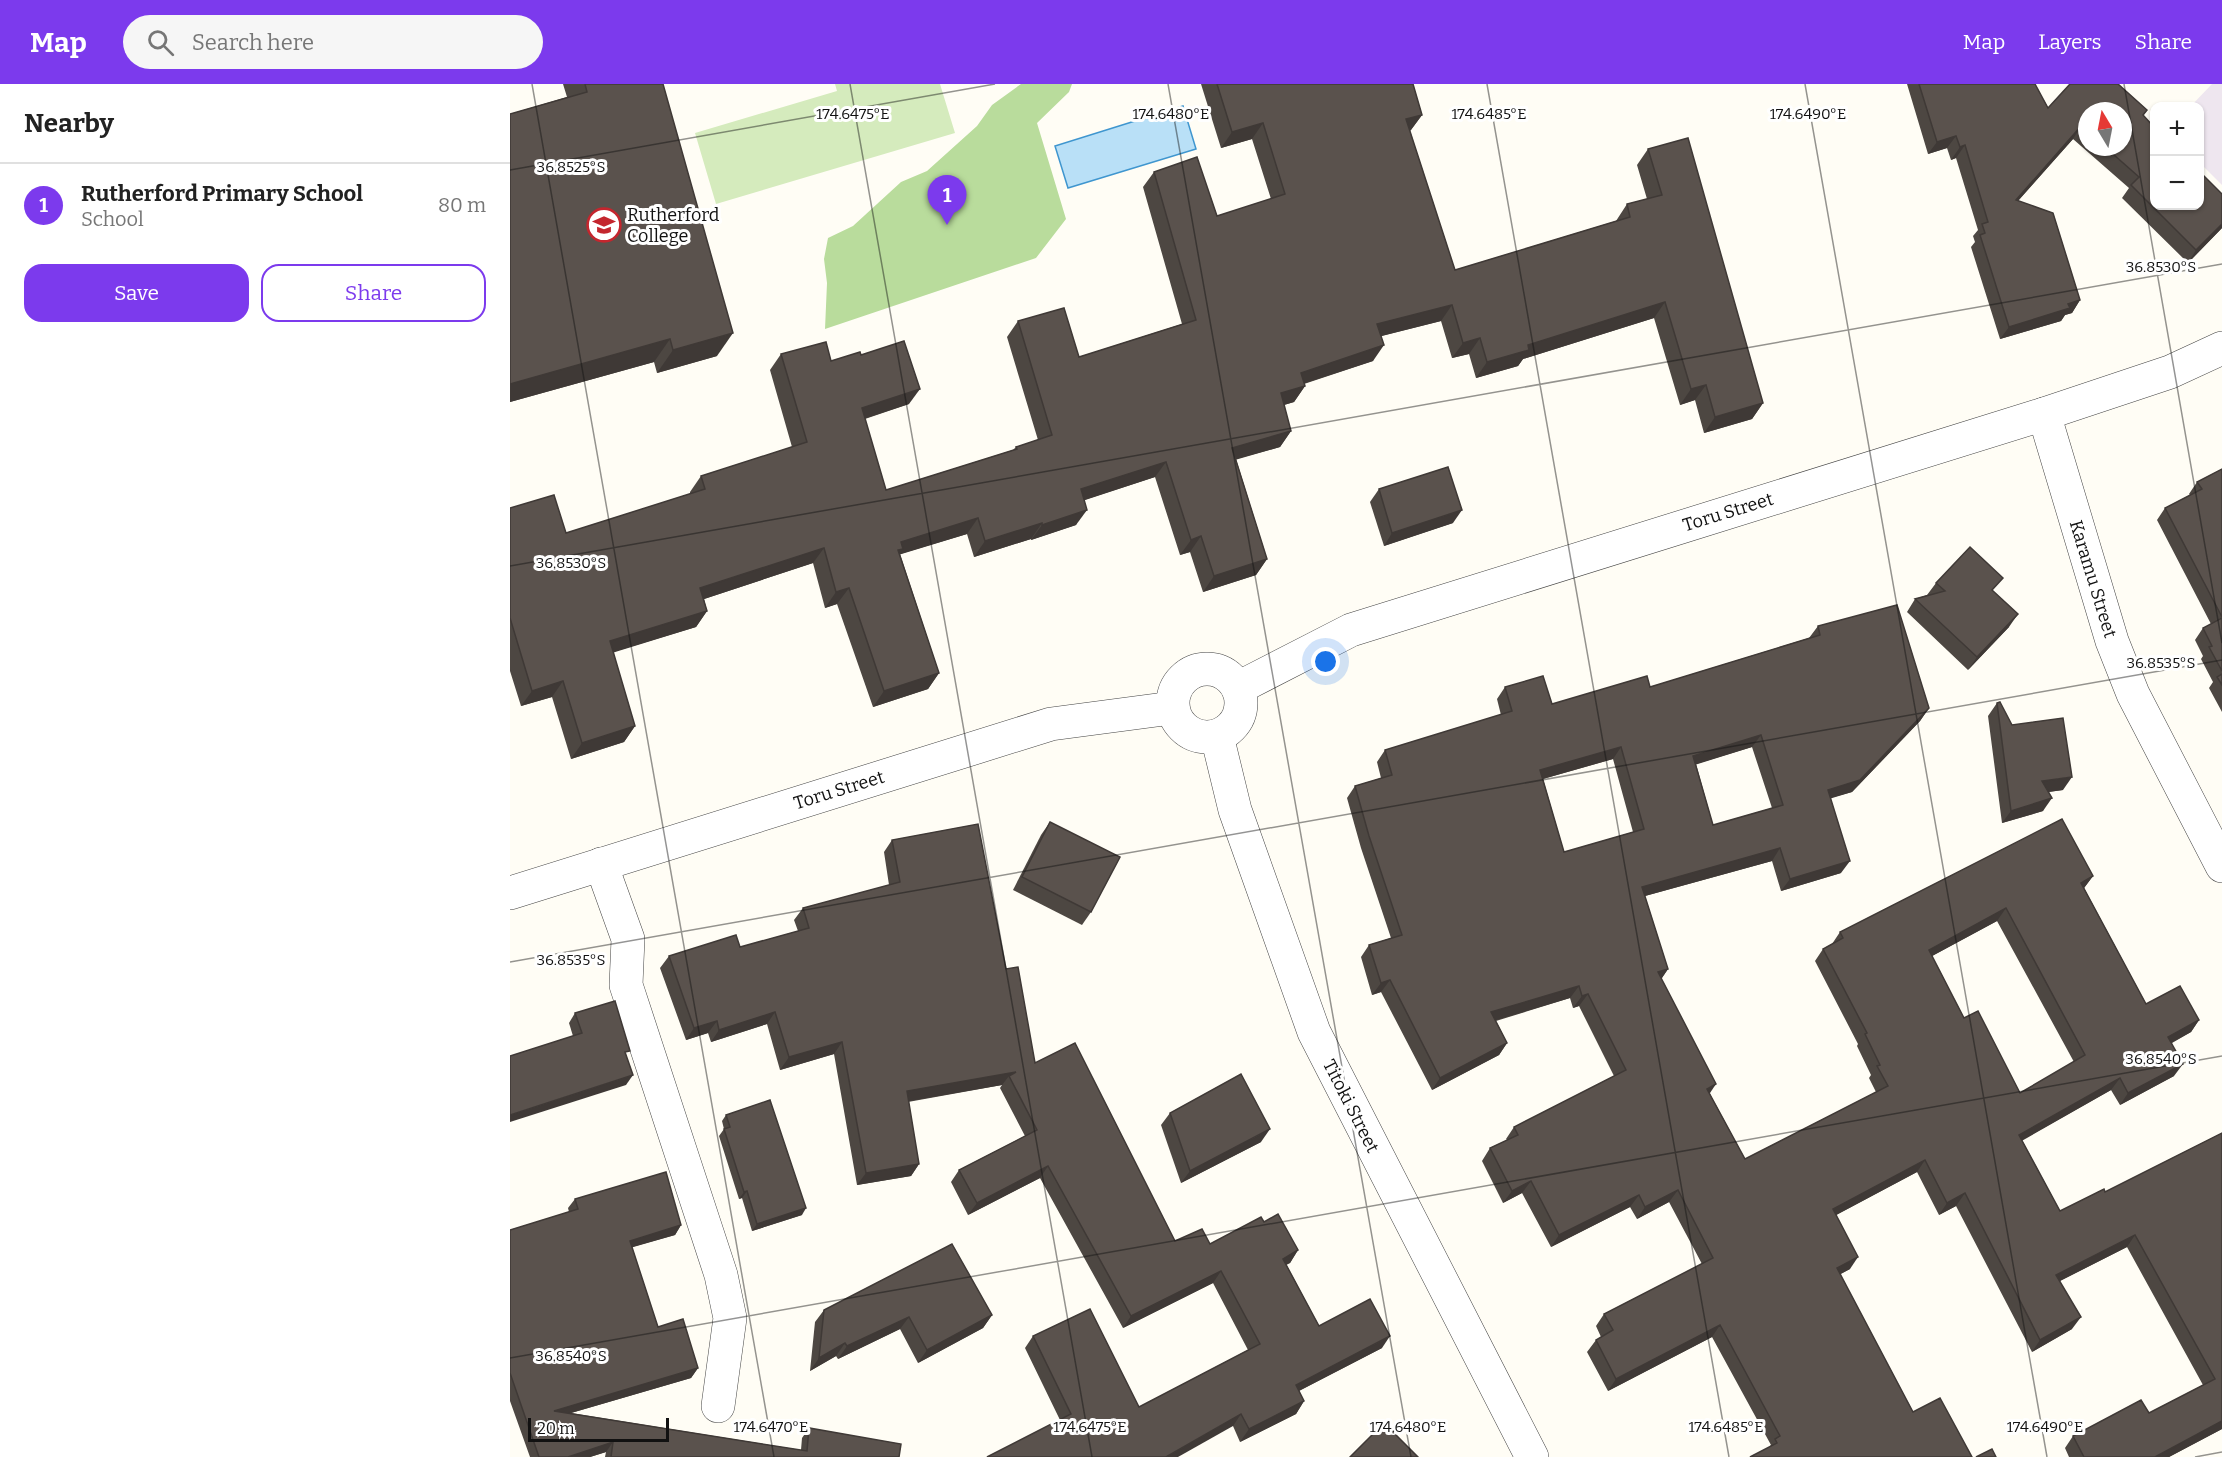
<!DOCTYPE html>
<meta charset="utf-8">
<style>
body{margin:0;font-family:Bitter,serif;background:#f6f6f6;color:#222}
.controls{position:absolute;right:18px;top:18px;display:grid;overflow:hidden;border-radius:12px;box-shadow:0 2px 4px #0004}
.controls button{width:54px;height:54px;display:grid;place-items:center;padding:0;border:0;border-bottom:2px solid #e0e0e0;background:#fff;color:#222;font:30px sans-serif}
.compass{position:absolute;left:1568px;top:18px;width:54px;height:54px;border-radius:50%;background:#fff;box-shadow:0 2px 4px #0004;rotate:350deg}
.scale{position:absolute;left:18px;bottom:15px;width:141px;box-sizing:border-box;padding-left:6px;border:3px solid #111;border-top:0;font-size:16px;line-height:21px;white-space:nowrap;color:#111;-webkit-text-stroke:4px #fff;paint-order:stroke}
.you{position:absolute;left:816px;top:578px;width:21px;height:21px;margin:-15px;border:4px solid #fff;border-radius:50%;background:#1a73e8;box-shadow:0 0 0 9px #1a73e833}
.badge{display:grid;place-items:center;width:39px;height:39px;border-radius:50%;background:#7c3aed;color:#fff;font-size:20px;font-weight:700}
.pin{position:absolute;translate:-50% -50px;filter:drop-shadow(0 2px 3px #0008)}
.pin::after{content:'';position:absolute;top:32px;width:21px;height:18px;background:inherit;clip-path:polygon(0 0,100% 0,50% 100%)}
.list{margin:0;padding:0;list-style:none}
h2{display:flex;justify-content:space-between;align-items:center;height:78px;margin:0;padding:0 24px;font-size:26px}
h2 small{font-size:20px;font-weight:400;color:#767676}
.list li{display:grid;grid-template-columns:39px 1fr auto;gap:18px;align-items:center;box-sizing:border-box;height:84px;padding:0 24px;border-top:2px solid #e0e0e0}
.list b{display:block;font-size:22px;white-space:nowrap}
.list p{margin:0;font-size:20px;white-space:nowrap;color:#767676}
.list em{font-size:20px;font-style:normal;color:#767676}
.actions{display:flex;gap:12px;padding:18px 24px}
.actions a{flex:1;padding:14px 0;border:2px solid #7c3aed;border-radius:18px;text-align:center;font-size:21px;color:#7c3aed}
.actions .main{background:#7c3aed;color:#fff}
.icon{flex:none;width:33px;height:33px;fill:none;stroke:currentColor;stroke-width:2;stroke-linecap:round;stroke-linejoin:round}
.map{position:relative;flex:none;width:1712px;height:1373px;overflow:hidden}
header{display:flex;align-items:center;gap:36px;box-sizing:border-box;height:84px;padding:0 30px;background:#7c3aed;color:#fff}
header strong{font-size:28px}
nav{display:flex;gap:33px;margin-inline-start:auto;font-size:21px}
.search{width:420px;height:54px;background:#f6f6f6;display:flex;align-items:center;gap:15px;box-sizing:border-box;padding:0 21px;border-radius:33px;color:#767676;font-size:22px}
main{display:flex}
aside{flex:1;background:#fff}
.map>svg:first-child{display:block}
.industrial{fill:#eee6ef}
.green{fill:#d5ebbd}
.forest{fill:#b9dc9c}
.water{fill:#b9e0f7;stroke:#3f96cf;stroke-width:1.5}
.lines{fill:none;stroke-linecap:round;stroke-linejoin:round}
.minor-casing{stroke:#444;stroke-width:34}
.minor{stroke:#fff;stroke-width:33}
.wall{fill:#4d4742;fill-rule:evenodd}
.shaded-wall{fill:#3f3936}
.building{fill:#5a524d;stroke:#3f3936;stroke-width:1.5;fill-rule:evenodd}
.ticks{fill:none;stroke:#111;stroke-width:1.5;stroke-opacity:0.45}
.labels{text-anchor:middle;stroke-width:6;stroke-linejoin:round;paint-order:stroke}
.poi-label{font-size:18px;fill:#111;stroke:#fff;text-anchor:start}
.street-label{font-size:18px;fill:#111;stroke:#fff}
.ticks-label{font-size:15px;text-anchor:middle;fill:#111;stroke:#fff;stroke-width:6;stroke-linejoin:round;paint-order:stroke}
</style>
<header>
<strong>Map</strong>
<div class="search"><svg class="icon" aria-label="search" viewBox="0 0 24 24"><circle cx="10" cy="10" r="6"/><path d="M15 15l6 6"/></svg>Search here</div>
<nav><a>Map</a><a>Layers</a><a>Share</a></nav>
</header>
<main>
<aside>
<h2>Nearby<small></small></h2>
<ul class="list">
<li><span class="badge">1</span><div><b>Rutherford Primary School</b><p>School</p></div><em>80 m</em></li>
</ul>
<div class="actions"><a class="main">Save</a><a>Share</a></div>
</aside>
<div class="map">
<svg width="1712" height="1373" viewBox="0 0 1712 1373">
<rect width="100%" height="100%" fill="#fffdf5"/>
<polygon class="industrial" points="1702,0 1712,0 1712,101 1690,79 1690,22 1681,22"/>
<polygon class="green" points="325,0 430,0 445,49 206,120 185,49 327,7"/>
<polygon class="forest" points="511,0 562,0 559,8 527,39 556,135 526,174 315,245 317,199 314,175 318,154 343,142 391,98 417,87 467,42 482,21"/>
<polygon class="water" points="673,22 686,65 558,104 545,62"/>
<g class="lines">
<defs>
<g id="minor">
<polyline points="1534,330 1602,557 1623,610 1712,782"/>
<circle cx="697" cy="619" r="34"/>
<polyline points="728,604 841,546 1534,330 1660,288 1712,264"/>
<polyline points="707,652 725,726 804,948 1022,1373"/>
<polyline points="91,780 118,855 116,901 211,1191 220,1234 208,1322"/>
<polyline points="0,809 541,640 662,624"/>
</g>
</defs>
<use href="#minor" class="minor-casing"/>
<use href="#minor" class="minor"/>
</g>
<g class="wall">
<polygon points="53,0 153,0 207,272 147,289 144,278 0,318 0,30 57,13"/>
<polygon points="691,0 903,0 912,31 900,47 945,186 1106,137 1117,120 1137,115 1127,81 1138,65 1253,319 1242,335 1194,349 1185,316 1170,321 1144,234 1013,275 1008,282 966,294 959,270 942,274 931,237 871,252 863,277 794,300 795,302 784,318 774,321 781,347 770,363 726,375 757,475 746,491 693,508 680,468 670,471 645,393 574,416 566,441 521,456 521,455 464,473 457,450 390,470 429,589 418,605 363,623 327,520 315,524 303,479 194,515 197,527 186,543 103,568 125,642 114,658 61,675 42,613 11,622 0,587 0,424 56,449 180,410 180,408 191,392 282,363 260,286 271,270 321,277 351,271 399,320 355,335 376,406 503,366 506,363 528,356 497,253 508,237 569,273 672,240 633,103 644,88 707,132 761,115 742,55 711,64"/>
<path d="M1397 0H1525L1538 24 1560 0H1608L1637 26 1633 32 1644 43V122H1689V87L1712 110V144L1678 179 1612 114 1619 104 1563 55 1508 117 1543 129 1570 216 1562 229 1555 231 1551 237 1490 255 1461 163 1465 158 1463 152 1468 146 1446 74 1441 76 1437 64 1418 70ZM1577 27H1613V63H1577Z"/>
<polygon points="1712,385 1712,628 1699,604 1703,598 1691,575 1693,572 1685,556 1693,544 1701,540 1647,436 1655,424 1680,411 1679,410 1687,398"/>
<polygon points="869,405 943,439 874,462 860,418"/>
<polygon points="1426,499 1484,508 1499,543 1458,586 1397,528 1405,515 1417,511"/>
<path d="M1308 542 1419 624 1410 637 1342 708 1320 714 1331 789 1271 807 1262 777 1135 812 1158 885 1151 895 1200 1010 1235 1075 1366 1008 1359 994 1361 991 1347 962 1348 960 1305 877 1313 865 1322 860 1330 848 1583 792 1574 804 1636 920 1689 936 1681 948 1662 959 1664 992 1610 1021 1601 1006 1512 1056 1550 1127 1595 1108 1712 1049V1345L1659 1373H1559L1555 1364 1563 1352 1639 1329 1693 1301 1617 1163 1550 1197 1562 1245 1522 1268 1446 1122 1429 1131 1407 1088 1326 1131 1340 1185 1330 1190 1403 1328 1462 1373 1260 1362 1261 1361 1202 1253 1098 1307 1077 1268 1086 1256 1091 1253 1086 1242 1094 1230 1192 1180 1159 1118 1127 1135 1120 1123 1041 1163 1012 1109 993 1119 972 1077 980 1064 997 1056 996 1055 1004 1043 1104 992 1069 922 1063 924 1060 914 986 937 997 959 989 971 922 1006 871 908 862 911 851 873 859 861 881 854 851 764 837 714 845 702 871 694 867 678 875 666 991 631 987 615 995 603 1042 620 1140 603 1299 554ZM1242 663 1262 724 1203 741 1186 680ZM1103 675 1123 748 1054 768 1033 695ZM1487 837 1564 978 1510 1009 1454 934 1422 872Z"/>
<polygon points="1487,619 1502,641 1553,706 1538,708 1533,727 1492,739 1478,632"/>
<polygon points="540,738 581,828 572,841 503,806 531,751"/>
<polygon points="382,756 496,885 525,979 665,1157 700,1160 754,1138 788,1166 780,1179 776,1180 809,1242 872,1264 789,1307 794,1317 786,1330 730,1358 723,1342 550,1336 515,1264 523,1252 629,1323 738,1266 703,1199 613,1244 530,1094 458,1131 441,1098 449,1086 515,1052 490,1004 492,1001 398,1018 409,1080 401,1092 347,1101 324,970 270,986 257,940 201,958 198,949 176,956 150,884 159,872 230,863 288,847 284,836 293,824 379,801 374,768"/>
<polygon points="65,929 117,972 116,1001 63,952 59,939"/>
<polygon points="660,1029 751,1058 671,1099 651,1041"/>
<polygon points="216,1031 292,1131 242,1147 232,1114 229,1115 209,1052 214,1045 212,1037"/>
<polygon points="65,1115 171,1141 165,1151 122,1163 148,1243 188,1284 181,1294 61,1329 291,1366 292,1354 299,1344 389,1373 95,1373 96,1368 80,1373 20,1373 0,1317 0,1146 59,1128 58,1124"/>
<polygon points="314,1226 482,1231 473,1244 408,1279 390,1245 328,1275 326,1272 300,1287 305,1238"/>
</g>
<g class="shaded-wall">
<polygon points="912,31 901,46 885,51 896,35"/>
<polygon points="753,39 742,55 711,64 722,48"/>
<polygon points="1571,42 1563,55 1498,128 1506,116"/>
<polygon points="1446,52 1437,64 1418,70 1427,58"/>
<polygon points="1455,61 1446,74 1441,76 1450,63"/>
<polygon points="1712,140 1712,144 1678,179 1686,166"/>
<polygon points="1570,216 1562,229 1555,231 1551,237 1490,255 1499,243 1558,220"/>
<polygon points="1155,218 1144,234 1013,275 1008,282 966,294 977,278 1018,261"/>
<polygon points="942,221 931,237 856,256 867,240"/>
<polygon points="223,249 207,272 147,289 163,266"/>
<polygon points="970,254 959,270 942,274 953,259"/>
<polygon points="160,255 144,278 0,318 0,300"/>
<polygon points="874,261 863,277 780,304 791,289"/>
<polygon points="1196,301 1185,316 1170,321 1181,305"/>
<polygon points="795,302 784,318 760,325 771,309"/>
<polygon points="410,305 399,320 341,339 352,324"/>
<polygon points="1253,319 1242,335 1194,349 1205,333"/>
<polygon points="781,347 770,363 711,380 722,364"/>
<polygon points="656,378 645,393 560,421 571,405"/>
<polygon points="577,426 566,441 521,456 532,441"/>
<polygon points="952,426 943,439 874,462 882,449"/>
<polygon points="468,434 457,450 385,472 391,458"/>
<polygon points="532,439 521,455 464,473 475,457"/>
<polygon points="691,452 680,468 670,471 681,456"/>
<polygon points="314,464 303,479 179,520 190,504"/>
<polygon points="757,475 746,491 693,508 704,492"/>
<polygon points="339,504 327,520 315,524 326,508"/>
<polygon points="197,527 186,543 89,573 100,557"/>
<polygon points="1508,530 1499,543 1458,586 1467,573"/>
<polygon points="429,589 418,605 363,623 374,607"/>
<polygon points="53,597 42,613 11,622 22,607"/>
<polygon points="1419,624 1410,637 1342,708 1309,718 1318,706"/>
<polygon points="125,642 114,658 61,675 72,659"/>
<polygon points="1251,651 1242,663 1175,684 1183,672"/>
<polygon points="1111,663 1103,675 1022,698 1030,686"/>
<polygon points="1562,693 1553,706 1524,710 1532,697"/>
<polygon points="1542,714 1533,727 1492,739 1501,727"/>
<polygon points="1270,764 1262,777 1124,815 1132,803"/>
<polygon points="1340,777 1331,789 1271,807 1280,795"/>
<polygon points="1583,792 1574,804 1562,811 1571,799"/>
<polygon points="1496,824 1487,837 1411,878 1419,866"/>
<polygon points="1158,885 1150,897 1148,888"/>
<polygon points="880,896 871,908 862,911 871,899"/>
<polygon points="1069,902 1060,914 973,940 981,928"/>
<polygon points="1078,910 1069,922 1063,924 1072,912"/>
<polygon points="265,928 257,940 201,958 209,946"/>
<polygon points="1689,936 1681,948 1650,965 1658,953"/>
<polygon points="207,937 198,949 176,956 184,944"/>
<polygon points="332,958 324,970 270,986 279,973"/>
<polygon points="997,959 989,971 922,1006 930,994"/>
<polygon points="1673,980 1664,992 1610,1021 1618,1009"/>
<polygon points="506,988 499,992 492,1001 388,1019 397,1007"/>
<polygon points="123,991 116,1001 0,1038 0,1031"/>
<polygon points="1610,994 1601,1006 1501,1063 1509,1051"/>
<polygon points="1206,1000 1198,1012 1197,1005"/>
<polygon points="760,1045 751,1058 671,1099 680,1087"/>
<polygon points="1415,1076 1407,1088 1315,1137 1323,1125"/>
<polygon points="409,1080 401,1092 347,1101 356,1089"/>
<polygon points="538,1082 530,1094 458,1131 467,1119"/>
<polygon points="1021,1097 1012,1109 993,1119 1002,1107"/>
<polygon points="1168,1106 1159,1118 1127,1135 1135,1123"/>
<polygon points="237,1107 232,1114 229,1115 234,1108"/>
<polygon points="1455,1109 1446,1122 1429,1131 1437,1119"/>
<polygon points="1129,1111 1120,1123 1041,1163 1049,1151"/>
<polygon points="296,1124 292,1131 242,1147 247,1140"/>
<polygon points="171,1141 165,1151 113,1166 120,1157"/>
<polygon points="1625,1151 1617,1163 1538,1203 1546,1191"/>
<polygon points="788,1166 780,1179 765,1187 773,1175"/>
<polygon points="1348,1173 1340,1185 1318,1197 1327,1184"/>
<polygon points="711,1187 703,1199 613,1244 621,1232"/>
<polygon points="482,1231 473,1244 408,1279 417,1266"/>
<polygon points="399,1233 390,1245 328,1275 337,1262"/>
<polygon points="1571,1233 1562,1245 1522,1268 1530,1256"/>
<polygon points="1210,1241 1202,1253 1098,1307 1106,1295"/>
<polygon points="880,1252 872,1264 777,1313 786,1301"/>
<polygon points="335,1259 326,1272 300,1287 309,1274"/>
<polygon points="188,1284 181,1294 37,1336 44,1327"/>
<polygon points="794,1317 786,1330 730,1358 739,1345"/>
<polygon points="731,1330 723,1342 668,1373 656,1373"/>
<polygon points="1712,1337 1712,1345 1659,1373 1645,1373"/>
<polygon points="103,1358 96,1368 80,1373 58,1373"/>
</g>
<g class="building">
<polygon points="75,0 153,0 223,249 163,266 160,255 0,300 0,30 77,8"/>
<polygon points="707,0 903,0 912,31 896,35 945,186 1120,133 1117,120 1152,111 1138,65 1178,54 1253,319 1205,333 1196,301 1181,305 1155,218 1018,261 1019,266 977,278 970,254 953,259 942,221 867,240 874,261 791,289 795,302 771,309 781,347 722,364 757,475 704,492 691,452 681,456 656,378 571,405 577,426 532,441 532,439 475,457 468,434 391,458 393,465 388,466 429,589 374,607 339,504 326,508 314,464 190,504 197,527 100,557 125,642 72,659 53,597 22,607 0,534 0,424 44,411 56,449 195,405 191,392 297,358 271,270 316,258 321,277 350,268 351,271 394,257 410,305 352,324 376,406 507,365 506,363 542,351 508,237 554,224 569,273 686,236 644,88 687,73 707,132 775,110 753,39 722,48"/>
<polygon points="1409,0 1525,0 1538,24 1560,0 1608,0 1637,26 1633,31 1644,43 1644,122 1689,122 1689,87 1712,110 1712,140 1686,166 1621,101 1629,93 1595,63 1613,63 1613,27 1577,27 1577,47 1571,42 1506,116 1543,129 1570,216 1558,220 1560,224 1499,243 1470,151 1475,149 1472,140 1478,138 1455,61 1450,63 1446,52 1427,58"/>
<polygon points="938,383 952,426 882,449 869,405"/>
<polygon points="1712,385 1712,533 1655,424 1692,405 1687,398"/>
<polygon points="1460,463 1493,494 1482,506 1508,530 1467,573 1405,515 1435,507 1426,499"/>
<path d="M1387 521 1419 624 1350 696 1318 706 1340 777 1280 795 1270 764 1132 803 1158 885 1148 888 1206 1000 1197 1005 1235 1075 1378 1002 1367 982 1370 981 1355 950 1357 949 1313 865 1333 854 1330 848 1552 735 1583 792 1571 799 1636 920 1670 902 1689 936 1658 953 1673 980 1618 1009 1610 994 1509 1051 1550 1127 1594 1105 1595 1108 1712 1049V1337L1645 1373H1574L1563 1352 1631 1316 1639 1329 1705 1295 1625 1151 1546 1191 1571 1233 1530 1256 1455 1109 1437 1119 1415 1076 1323 1125 1348 1173 1327 1184 1403 1328 1430 1314 1462 1373H1240L1267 1359 1265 1355 1270 1352 1210 1241 1106 1295 1086 1256 1103 1246 1094 1230 1203 1174 1168 1106 1135 1123 1129 1111 1049 1151 1021 1097 1002 1107 980 1064 1008 1051 1004 1043 1116 986 1078 910 1072 912 1069 902 981 928 997 959 930 994 880 896 871 899 859 861 892 851 859 752 845 702 882 691 875 666 1002 627 995 603 1033 592 1042 620 1137 592 1140 603 1310 551 1308 542ZM1251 651 1273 721 1203 741 1183 672ZM1111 663 1134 745 1054 768 1030 686ZM1496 824 1575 971 1510 1009 1468 927 1454 934 1419 866Z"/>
<polygon points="1712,534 1712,587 1699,563 1702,562 1693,544"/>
<polygon points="1712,590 1712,601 1707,593"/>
<polygon points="1490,618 1502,641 1553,634 1562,693 1532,697 1542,714 1501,727 1487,619"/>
<polygon points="540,738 610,773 581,828 512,793"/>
<polygon points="468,740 496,885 508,883 525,979 565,959 665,1157 692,1145 700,1160 751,1133 754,1138 768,1130 788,1166 773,1175 809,1242 860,1215 880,1252 786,1301 794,1317 739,1345 731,1330 656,1373 477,1373 561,1330 523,1252 580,1225 629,1323 750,1260 711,1187 621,1232 538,1082 467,1119 449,1086 527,1046 499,992 506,988 397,1007 409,1080 356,1089 332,958 279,973 265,928 209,946 207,937 184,944 159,872 226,851 230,863 299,844 293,824 390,798 382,756"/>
<polygon points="105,917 120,967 115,968 123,991 0,1031 0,972 72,949 65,929"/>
<polygon points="731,990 760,1045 680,1087 660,1029"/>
<polygon points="260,1016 296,1124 247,1140 237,1107 234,1108 214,1045 220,1043 216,1031"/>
<polygon points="156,1088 171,1141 120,1157 148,1243 173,1235 188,1284 44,1327 297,1367 299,1344 391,1360 389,1373 101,1373 103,1358 58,1373 29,1373 0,1289 0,1146 68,1125 65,1115"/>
<polygon points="442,1160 482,1231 417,1266 399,1233 337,1262 335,1259 309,1274 314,1226"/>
<polygon points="874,1339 908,1373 840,1373"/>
<polygon points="1482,1365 1486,1373 1466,1373"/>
</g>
<path class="ticks" d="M22 0 264 1373M340 0 582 1373M658 0 901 1373M977 0 1219 1373M1295 0 1537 1373M1614 0 1712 559M0 86 485 0M0 482 1712 180M0 878 1712 576M0 1274 1712 972M1685 1373 1712 1368"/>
<defs>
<symbol id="school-ring" viewBox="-11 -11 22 22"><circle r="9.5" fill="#fff" stroke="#c4262e" stroke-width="1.5"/><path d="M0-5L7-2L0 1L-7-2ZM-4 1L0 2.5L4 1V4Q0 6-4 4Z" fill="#c4262e"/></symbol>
</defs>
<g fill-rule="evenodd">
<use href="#school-ring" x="75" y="122" width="38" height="38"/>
</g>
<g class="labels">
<g class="poi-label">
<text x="117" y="137">Rutherford<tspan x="117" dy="21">College</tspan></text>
</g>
<g class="street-label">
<text transform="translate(1218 428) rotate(-17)" y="6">Toru Street</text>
<text transform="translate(1583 495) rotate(73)" y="6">Karamu Street</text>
<text transform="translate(329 706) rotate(-17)" y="6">Toru Street</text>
<text transform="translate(841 1022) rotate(63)" y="6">Titoki Street</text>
</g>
</g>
<g class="ticks-label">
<text x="343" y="35">174.6475°E</text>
<text x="661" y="35">174.6480°E</text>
<text x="979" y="35">174.6485°E</text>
<text x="1298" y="35">174.6490°E</text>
<text x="61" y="88">36.8525°S</text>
<text x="1651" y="188">36.8530°S</text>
<text x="61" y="484">36.8530°S</text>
<text x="1651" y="584">36.8535°S</text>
<text x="61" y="881">36.8535°S</text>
<text x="1651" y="980">36.8540°S</text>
<text x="61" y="1277">36.8540°S</text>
<text x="261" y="1348">174.6470°E</text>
<text x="580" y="1348">174.6475°E</text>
<text x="898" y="1348">174.6480°E</text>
<text x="1216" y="1348">174.6485°E</text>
<text x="1535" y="1348">174.6490°E</text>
</g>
</svg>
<div class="controls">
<button>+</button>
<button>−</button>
</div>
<svg class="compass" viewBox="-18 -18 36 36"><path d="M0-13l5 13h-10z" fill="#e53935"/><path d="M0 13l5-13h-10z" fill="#767676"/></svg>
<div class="scale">20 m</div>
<div class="you"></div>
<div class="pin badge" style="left:437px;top:141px">1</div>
</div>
</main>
